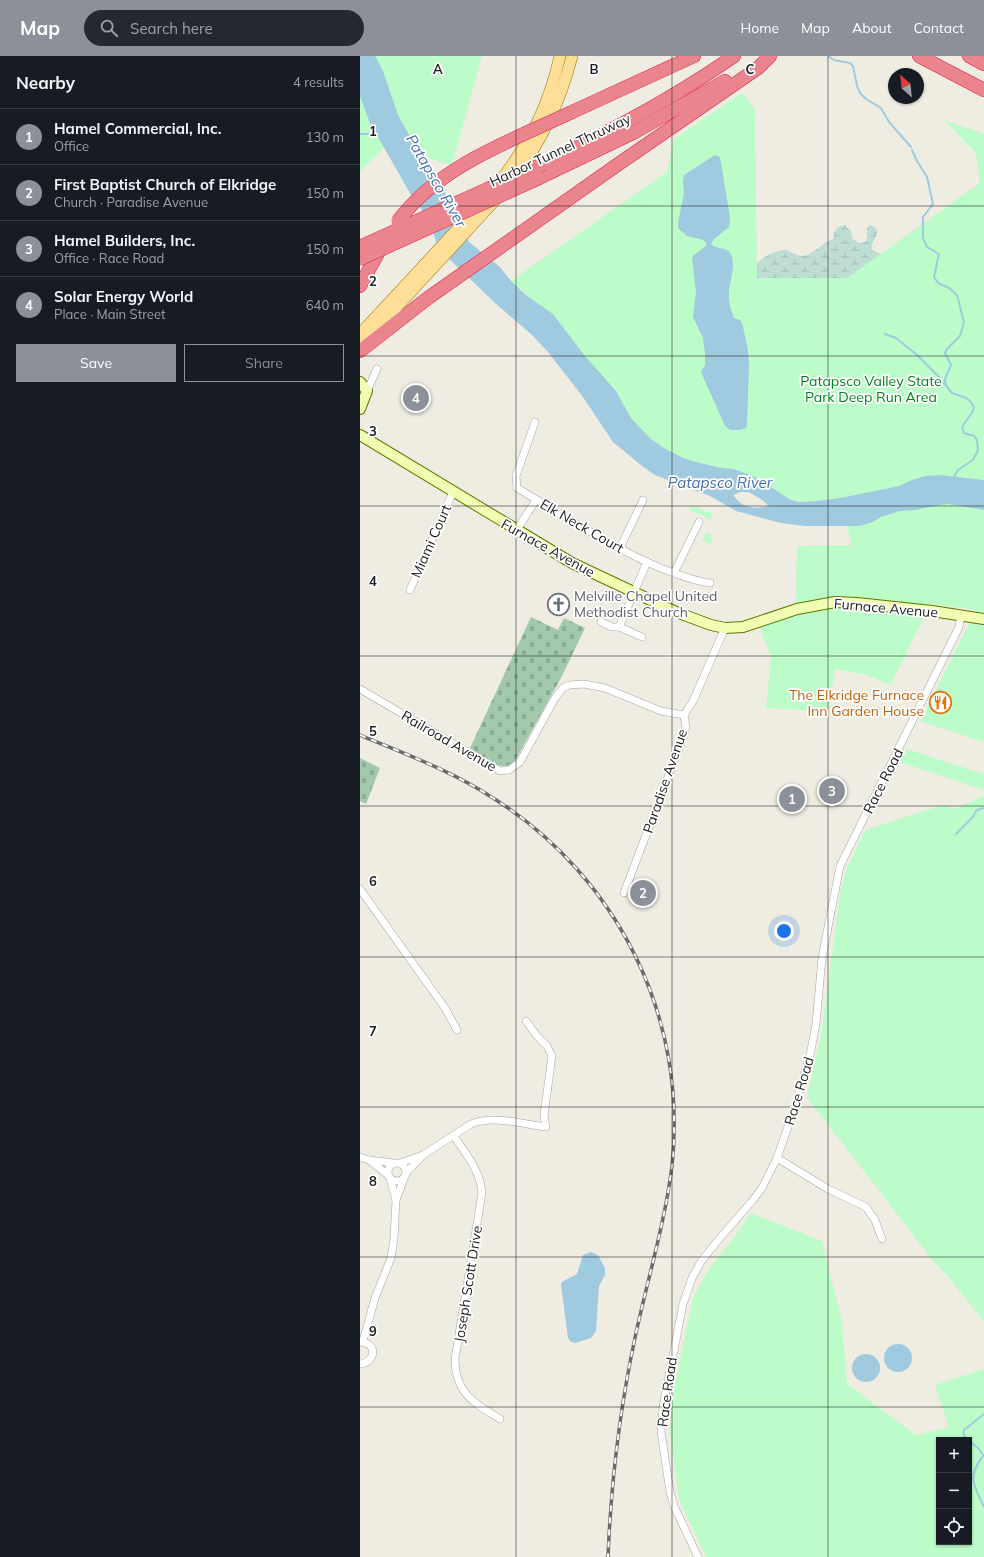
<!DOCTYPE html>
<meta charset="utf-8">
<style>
body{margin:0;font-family:Mulish,sans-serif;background:#242831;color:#f1f3f6}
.controls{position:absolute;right:12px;bottom:12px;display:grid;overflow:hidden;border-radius:0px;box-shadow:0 1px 3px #0004}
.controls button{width:36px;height:36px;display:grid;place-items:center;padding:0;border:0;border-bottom:1px solid #363941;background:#171b24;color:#f1f3f6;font:20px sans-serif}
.compass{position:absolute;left:528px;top:12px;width:36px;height:36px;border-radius:50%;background:#171b24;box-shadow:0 1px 3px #0004;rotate:333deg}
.you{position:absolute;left:424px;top:875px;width:14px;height:14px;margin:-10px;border:3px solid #fff;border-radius:50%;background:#1a73e8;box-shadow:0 0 0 6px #1a73e833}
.badge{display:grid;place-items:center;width:26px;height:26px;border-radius:50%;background:#8c9099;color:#fff;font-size:13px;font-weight:700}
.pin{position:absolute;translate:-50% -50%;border:2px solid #fff;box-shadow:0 1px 4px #0006}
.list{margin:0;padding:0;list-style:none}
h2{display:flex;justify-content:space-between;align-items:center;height:52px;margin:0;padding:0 16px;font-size:17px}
h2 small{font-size:13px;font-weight:400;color:#9ea1a6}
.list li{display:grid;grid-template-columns:26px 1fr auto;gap:12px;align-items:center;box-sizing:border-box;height:56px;padding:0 16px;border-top:1px solid #363941}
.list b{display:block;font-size:15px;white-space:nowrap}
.list p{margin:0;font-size:13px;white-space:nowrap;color:#9ea1a6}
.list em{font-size:13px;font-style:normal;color:#9ea1a6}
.actions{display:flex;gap:8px;padding:12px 16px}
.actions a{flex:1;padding:9px 0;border:1px solid #8c9099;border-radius:0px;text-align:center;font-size:14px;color:#8c9099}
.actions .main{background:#8c9099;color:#fff}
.icon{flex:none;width:22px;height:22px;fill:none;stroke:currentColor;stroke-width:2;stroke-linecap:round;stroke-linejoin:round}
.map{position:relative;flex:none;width:624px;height:1501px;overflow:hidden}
header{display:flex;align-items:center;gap:24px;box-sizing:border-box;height:56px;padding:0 20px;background:#8c9099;color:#fff}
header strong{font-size:19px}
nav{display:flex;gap:22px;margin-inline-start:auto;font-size:14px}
.search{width:280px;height:36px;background:#242831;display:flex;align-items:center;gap:10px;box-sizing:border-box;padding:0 14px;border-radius:22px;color:#9ea1a6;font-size:15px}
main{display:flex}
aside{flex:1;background:#171b24}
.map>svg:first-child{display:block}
.wetland{fill:url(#wetland-marsh)}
.cemetery{fill:url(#cemetery-stones)}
.park{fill:#bcfcc8;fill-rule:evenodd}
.water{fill:#a0cadf;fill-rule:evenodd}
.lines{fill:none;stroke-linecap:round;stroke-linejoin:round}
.stream{stroke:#a0cadf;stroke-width:2}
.street-casing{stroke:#a4a4a4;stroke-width:8}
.secondary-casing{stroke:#5d7800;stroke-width:12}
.primary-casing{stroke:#967500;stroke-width:12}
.highway-casing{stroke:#e11b48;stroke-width:14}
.street{stroke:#fff;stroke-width:7}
.secondary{stroke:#f0fdb2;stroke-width:10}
.primary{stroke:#ffde97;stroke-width:11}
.highway{stroke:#eb858d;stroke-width:13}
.rail-casing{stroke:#6b6b6b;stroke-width:3.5}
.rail{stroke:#fff;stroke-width:2;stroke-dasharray:6;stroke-linecap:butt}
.highway-bridge-casing{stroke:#e11b48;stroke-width:14;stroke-linecap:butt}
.highway-bridge{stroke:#eb858d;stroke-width:13}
.grid{fill:none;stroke:#1d1d1d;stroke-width:1;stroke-opacity:0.55}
.labels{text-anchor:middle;stroke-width:3.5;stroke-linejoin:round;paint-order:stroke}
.street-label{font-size:14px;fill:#1d1d1d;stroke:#fff}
.park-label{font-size:14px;fill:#06801e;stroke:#fff}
.worship-label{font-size:14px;fill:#5b616d;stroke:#fff;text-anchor:start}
.food-label{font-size:14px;fill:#c56008;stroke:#fff;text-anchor:end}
.water-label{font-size:15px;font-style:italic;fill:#456fb1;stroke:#fff}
.grid-label{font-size:13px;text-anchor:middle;font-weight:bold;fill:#1d1d1d;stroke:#fff;stroke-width:3.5;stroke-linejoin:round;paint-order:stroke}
</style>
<header>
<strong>Map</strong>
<div class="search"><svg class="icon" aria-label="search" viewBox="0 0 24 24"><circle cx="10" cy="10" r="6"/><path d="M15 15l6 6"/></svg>Search here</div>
<nav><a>Home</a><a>Map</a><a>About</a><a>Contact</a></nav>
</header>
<main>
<aside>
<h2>Nearby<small>4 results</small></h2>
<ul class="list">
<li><span class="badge">1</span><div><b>Hamel Commercial, Inc.</b><p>Office</p></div><em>130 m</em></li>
<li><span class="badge">2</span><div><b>First Baptist Church of Elkridge</b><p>Church · Paradise Avenue</p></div><em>150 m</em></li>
<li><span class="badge">3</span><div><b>Hamel Builders, Inc.</b><p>Office · Race Road</p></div><em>150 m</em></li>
<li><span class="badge">4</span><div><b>Solar Energy World</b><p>Place · Main Street</p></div><em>640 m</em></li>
</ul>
<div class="actions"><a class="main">Save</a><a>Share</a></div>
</aside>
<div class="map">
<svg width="624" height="1501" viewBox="0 0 624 1501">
<defs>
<pattern id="wetland-marsh" width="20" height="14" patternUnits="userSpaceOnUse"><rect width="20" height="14" fill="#beded3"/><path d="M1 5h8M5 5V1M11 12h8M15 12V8" fill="none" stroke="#a3beb5"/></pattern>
<pattern id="cemetery-stones" width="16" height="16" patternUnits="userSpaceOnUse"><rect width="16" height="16" fill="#a2c9ac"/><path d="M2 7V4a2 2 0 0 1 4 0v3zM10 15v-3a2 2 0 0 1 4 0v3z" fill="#8bac94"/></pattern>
</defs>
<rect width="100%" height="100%" fill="#efece2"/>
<path class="wetland" d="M485 169 491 175 492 182 499 187 505 186 507 183C507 177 505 172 510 169 527 175 509 184 512 194L525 200V222L398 228C396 222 393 216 396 210 399 202 416 194 425 194 431 195 436 200 443 200 454 198 462 187 473 183 475 175 475 171 485 169Z"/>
<g class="cemetery">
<path d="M171 561 198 574 204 562 225 572 201 622 156 703C144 721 121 700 110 692Z"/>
<polygon points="0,702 20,712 6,748 0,745"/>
</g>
<g class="park">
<polygon points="0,0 122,0 92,109 26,90 0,116"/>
<polygon points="382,37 395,53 397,222 487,222 620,127 616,97 584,64 624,78 624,686 560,665 616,554 570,548 531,629 507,619 475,613 468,655 406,652 411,601 400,571 435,560 437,490 492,489 480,442 456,445 439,446 431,444 413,434 405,427 384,417 374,413 362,412 340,407 323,402 304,392 291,383 271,362 256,335 225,300 193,258 176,247 151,225 307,116 314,83"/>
<polygon points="331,449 353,458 350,463 329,454"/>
<polygon points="346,476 352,479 351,488 343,484"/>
<polygon points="547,693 624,718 624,734 540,706"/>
<polygon points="624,740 624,1266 590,1223 574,1206 447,1041 461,980 481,832 487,812 505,774 583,749 594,753"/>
<path d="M391 1157 462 1185 482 1266 487 1328 556 1379 589 1371 575 1329 624 1313V1501H346L319 1443 310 1376 312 1342 333 1242 350 1211 371 1186ZM579 1384H609V1486H579Z"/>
</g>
<g class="water">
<path d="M0 0H15L23 15 38 59 61 101 88 141 109 186 140 211 151 225 166 239 193 258 225 300 256 335 271 362 291 383 304 392 323 402 340 407 362 412 374 413 395 421 431 444 439 446 456 445 480 442 539 430 552 424 565 420 579 419 624 424V454L588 448 574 450 556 454 540 455 521 461 513 466 499 470H445L421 467 376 455 350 440 295 419 282 410 253 386 223 341 188 296 171 278 135 247 83 197 77 188 71 170 64 157 51 139 10 67 0 40ZM389 436 402 444 409 450C395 453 383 453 374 440V439L380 436Z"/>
<path d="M355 99 360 101 370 162 369 171 354 183 351 188C356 193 366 191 370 197 377 208 370 223 369 234 368 244 370 253 374 262L380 264 382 267 388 294 389 306 387 368 386 372 380 374H370L365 370 341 316 345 309V297L343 282 333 261 336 236 332 202 334 199 346 190V187L343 184 327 180 318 172V167L324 137 323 125 324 119Z"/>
<polygon points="231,1196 238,1199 245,1212 245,1219 239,1230 236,1275 231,1282 215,1287 211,1286 208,1282 201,1228 202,1226 217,1218 223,1199"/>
<circle cx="538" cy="1302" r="14"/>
<circle cx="506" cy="1312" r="14"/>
</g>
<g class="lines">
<g class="stream">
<polyline points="468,0 474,4 490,7 493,10 497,30 500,37 506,43 521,52 529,66 551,91"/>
<polyline points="0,78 19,78"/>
<polyline points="552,94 557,105 567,121 573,148 563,161 563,182 567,191 579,198 574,221 578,227 589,232 597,239 604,266 600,280 587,293 585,297 591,309 585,323 586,329"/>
<polyline points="525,278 536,282 557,299 578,320 592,337 606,342 610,345 614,351 613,355 602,371 604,377 614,380 617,384 618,394 613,404 598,414 593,423"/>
<polyline points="596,778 612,762 617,754 624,752"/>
<path d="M608 1384C604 1381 603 1379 604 1374L624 1358"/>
<polyline points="609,1385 618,1392 623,1399"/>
<path d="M624 1399C606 1421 614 1429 624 1451"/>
</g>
<defs>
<g id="street">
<polyline points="7,335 17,313"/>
<path d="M175 366 156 420 157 432C205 460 252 492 303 513 319 519 333 525 350 527"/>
<polyline points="156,475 176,444"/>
<polyline points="260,492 283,444"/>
<polyline points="314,517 339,466"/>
<polyline points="50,534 93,436"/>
<polyline points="241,566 252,571 259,571 282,581"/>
<polyline points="259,571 287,506"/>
<polyline points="0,633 140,715 149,714 160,706 195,642 203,632 209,629 224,628 245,632 301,655 324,659"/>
<polyline points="0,833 85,952 97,974"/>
<polyline points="264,837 321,687 326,671 324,659 333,645 365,572"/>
<path d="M94 1080C106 1098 120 1114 122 1137L95 1303C95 1337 114 1347 140 1363"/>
<polyline points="0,1101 9,1104 28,1119"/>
<polyline points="417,1102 468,1133 506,1151 515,1164 522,1183"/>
<polyline points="9,1104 34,1107"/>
<circle cx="37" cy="1116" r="9"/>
<path d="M40 1107 63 1099 111 1068C134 1059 162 1068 186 1071L184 1059 192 1000 187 990 177 980 166 965"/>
<polyline points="46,1117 63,1099"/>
<polyline points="36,1144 45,1120"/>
<polyline points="3,1285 15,1242 31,1202 34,1183 36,1144 30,1122"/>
<path d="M0 1286C17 1286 17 1306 0 1308"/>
<polyline points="338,1501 314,1450 310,1436 301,1376 303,1351 323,1248 332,1222 342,1204 360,1182 393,1144 402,1132 417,1102 436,1048 450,999 456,968 462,902 480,810 599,571 601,559"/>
</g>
<g id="secondary">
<polyline points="0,326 7,335 0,353"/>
<polyline points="0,379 212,507 316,556 351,569 365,572 383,571 437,553 475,546 497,547 572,555 624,563"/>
</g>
<g id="primary">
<path d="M154 122C181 86 201 44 212 0"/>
<path d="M137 129C170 87 188 52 200 0"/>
<polyline points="0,278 118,151"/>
<polyline points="2,289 138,141"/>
</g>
<g id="highway">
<polyline points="559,0 624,34"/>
<polyline points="609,0 624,8"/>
<polyline points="212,56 334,0"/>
<path d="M183 108C250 76 314 42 374 0"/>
<polyline points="179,122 273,77 365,25"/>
<polyline points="0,230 23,188"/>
<polyline points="0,295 68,242 257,109 398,12 410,0"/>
</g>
</defs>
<use href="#street" class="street-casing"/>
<use href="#secondary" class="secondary-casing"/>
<use href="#primary" class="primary-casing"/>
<use href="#highway" class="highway-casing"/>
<use href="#street" class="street"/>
<use href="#secondary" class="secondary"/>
<use href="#primary" class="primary"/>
<use href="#highway" class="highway"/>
<defs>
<path id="rail" d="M0 679C45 698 92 715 133 742 258 821 328 962 312 1110 305 1166 288 1222 276 1277 260 1351 251 1426 248 1501"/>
</defs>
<use href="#rail" class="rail-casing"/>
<use href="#rail" class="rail"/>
<defs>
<g id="highway-bridge">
<path d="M38 165C80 109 151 85 212 56"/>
<polyline points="0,191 183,108"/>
<polyline points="0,203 179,122"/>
</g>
</defs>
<use href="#highway-bridge" class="highway-bridge-casing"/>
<use href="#highway-bridge" class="highway-bridge"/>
</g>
<path class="grid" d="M156 0V1501M312 0V1501M468 0V1501M0 150H624M0 300H624M0 450H624M0 600H624M0 750H624M0 901H624M0 1051H624M0 1201H624M0 1351H624"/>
<defs>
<symbol id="church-ring" viewBox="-11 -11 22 22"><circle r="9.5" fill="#fff" stroke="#6b7280" stroke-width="1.5"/><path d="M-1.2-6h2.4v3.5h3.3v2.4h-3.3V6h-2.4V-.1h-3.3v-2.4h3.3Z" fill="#6b7280"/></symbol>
<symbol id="restaurant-ring" viewBox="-11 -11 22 22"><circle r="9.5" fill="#fff" stroke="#e8710a" stroke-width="1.5"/><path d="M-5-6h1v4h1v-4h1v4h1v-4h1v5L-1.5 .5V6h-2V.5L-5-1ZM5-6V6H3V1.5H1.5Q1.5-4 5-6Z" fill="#e8710a"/></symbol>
</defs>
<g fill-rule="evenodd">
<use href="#church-ring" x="186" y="536" width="25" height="25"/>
<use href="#restaurant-ring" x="568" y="634" width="25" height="25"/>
</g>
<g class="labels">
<g class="street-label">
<text transform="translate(200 94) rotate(-25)" y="5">Harbor Tunnel Thruway</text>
<text transform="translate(222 470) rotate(30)" y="5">Elk Neck Court</text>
<text transform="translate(71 485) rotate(-66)" y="5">Miami Court</text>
<text transform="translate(188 492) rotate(29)" y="5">Furnace Avenue</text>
<text transform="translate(526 552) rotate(5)" y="5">Furnace Avenue</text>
<text transform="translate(89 685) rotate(30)" y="5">Railroad Avenue</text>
<text transform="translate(305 725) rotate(-71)" y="5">Paradise Avenue</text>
<text transform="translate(523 725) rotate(-63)" y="5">Race Road</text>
<text transform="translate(439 1035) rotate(-73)" y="5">Race Road</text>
<text transform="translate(108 1228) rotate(-81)" y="5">Joseph Scott Drive</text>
<text transform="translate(307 1336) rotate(-82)" y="5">Race Road</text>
</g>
<g class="park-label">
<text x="511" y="330">Patapsco Valley State<tspan x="511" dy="16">Park Deep Run Area</tspan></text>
</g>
<g class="worship-label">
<text x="214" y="545">Melville Chapel United<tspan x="214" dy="16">Methodist Church</tspan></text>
</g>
<g class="food-label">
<text x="564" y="644">The Elkridge Furnace<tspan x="564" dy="16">Inn Garden House</tspan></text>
</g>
<g class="water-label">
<text transform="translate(76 125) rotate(60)" y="5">Patapsco River</text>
<text x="360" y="432">Patapsco River</text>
</g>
</g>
<g class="grid-label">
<text x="78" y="18">A</text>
<text x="234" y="18">B</text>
<text x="390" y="18">C</text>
<text x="13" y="80">1</text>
<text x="13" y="230">2</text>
<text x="13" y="380">3</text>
<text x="13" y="530">4</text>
<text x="13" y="680">5</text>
<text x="13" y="830">6</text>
<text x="13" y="980">7</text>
<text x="13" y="1130">8</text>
<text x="13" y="1280">9</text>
</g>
</svg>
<div class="controls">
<button>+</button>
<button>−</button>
<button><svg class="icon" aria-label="locate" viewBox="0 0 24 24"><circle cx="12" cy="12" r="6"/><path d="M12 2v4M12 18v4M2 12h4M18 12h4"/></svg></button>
</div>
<svg class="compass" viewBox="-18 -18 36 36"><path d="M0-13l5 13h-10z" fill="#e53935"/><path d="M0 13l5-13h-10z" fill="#9ea1a6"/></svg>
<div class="you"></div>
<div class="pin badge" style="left:432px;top:743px">1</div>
<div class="pin badge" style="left:283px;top:837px">2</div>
<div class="pin badge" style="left:472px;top:735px">3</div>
<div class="pin badge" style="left:56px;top:342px">4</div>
</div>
</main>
